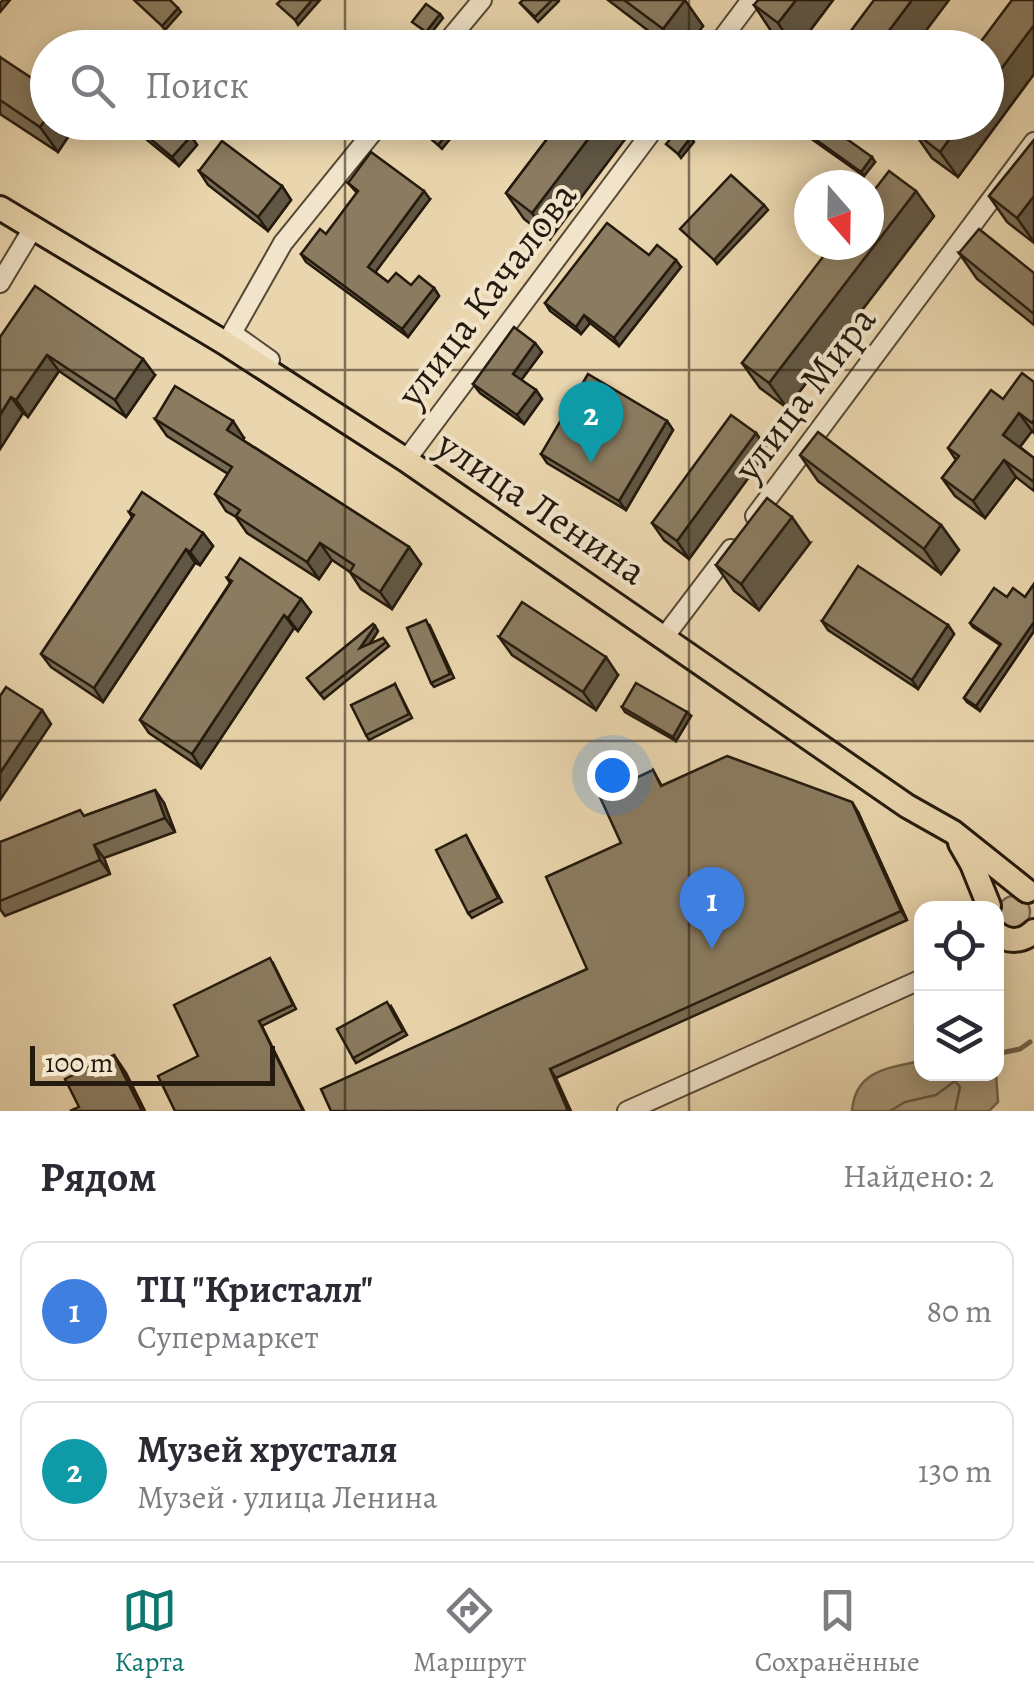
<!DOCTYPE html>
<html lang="ru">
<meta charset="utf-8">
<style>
body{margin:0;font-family:Alegreya,serif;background:#f7f7f7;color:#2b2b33}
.controls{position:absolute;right:30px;bottom:30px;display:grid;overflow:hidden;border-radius:20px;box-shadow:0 5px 25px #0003}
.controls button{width:90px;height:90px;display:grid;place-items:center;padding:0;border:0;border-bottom:2px solid #e1e1e2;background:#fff;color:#2b2b33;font:50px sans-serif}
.compass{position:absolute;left:794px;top:170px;width:90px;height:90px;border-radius:50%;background:#fff;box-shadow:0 5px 25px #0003;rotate:160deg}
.scale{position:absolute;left:30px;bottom:25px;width:245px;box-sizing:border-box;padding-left:10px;border:5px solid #241a0d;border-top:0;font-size:28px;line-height:35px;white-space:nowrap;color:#241a0d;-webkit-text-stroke:8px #f1e4ca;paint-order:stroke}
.you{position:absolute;left:612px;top:775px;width:35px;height:35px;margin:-25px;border:8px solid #fff;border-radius:50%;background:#1a73e8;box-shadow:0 0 0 15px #1a73e833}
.badge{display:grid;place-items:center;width:65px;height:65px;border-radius:50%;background:#0f766e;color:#fff;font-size:32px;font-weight:700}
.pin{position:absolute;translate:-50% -82px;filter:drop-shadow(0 2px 5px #0008)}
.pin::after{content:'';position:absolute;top:52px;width:35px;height:30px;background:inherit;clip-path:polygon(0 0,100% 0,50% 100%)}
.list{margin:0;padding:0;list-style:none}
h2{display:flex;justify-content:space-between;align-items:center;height:130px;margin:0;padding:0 40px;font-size:42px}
h2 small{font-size:32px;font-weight:400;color:#7c7c81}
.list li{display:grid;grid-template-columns:65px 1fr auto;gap:30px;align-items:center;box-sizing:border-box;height:140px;margin:0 20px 20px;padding:0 20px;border:2px solid #e1e1e2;border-radius:20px}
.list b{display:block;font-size:38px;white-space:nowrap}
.list p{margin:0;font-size:32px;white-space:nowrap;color:#7c7c81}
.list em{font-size:32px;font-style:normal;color:#7c7c81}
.icon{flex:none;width:55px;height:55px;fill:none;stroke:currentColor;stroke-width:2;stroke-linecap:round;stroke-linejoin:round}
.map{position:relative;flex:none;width:1034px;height:1111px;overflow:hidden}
.search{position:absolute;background:#fff;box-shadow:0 5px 25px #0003;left:30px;right:30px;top:30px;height:110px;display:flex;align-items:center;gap:25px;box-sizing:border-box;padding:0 35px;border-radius:55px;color:#7c7c81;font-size:38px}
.sheet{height:450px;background:#fff}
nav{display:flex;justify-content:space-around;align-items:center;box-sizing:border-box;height:140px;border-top:2px solid #e1e1e2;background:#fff;font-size:28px;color:#7c7c81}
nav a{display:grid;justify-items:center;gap:5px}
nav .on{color:#0f766e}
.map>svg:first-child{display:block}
.green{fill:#c8b693;stroke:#766850;stroke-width:2.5}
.water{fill:#a79677;stroke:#73644d;stroke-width:2.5}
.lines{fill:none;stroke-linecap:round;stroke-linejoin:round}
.shore{stroke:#665842;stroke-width:2.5}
.stream{stroke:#73644d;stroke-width:5}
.minor-casing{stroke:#564935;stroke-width:22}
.major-casing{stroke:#241a0d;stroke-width:28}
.minor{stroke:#f1e4ca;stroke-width:18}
.major{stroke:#ead6ae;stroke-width:22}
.wall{fill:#786b53;stroke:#241a0d;stroke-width:2.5}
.shaded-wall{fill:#615744;stroke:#241a0d;stroke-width:2.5}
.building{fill:#8b7c61;stroke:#241a0d;stroke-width:2.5}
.grid{fill:none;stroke:#241a0d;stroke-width:2.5;stroke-opacity:0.55}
.labels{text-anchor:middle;stroke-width:8;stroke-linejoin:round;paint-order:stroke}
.street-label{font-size:40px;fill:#241a0d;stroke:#f1e4ca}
</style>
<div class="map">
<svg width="1034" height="1111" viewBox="0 0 1034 1111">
<rect width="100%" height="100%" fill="#ead6ae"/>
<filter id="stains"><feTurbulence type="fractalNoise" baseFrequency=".002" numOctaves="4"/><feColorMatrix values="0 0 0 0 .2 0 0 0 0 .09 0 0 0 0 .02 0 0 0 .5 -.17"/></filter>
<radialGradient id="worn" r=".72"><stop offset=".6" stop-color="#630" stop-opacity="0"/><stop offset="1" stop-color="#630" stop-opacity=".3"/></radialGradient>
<circle class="green" cx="1014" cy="912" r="16"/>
<path class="water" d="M920 1061 922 1074H996L998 1102 989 1111H852C855 1071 887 1068 920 1061Z"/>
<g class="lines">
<polyline class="shore" points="890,1111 905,1102 936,1095 955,1081 960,1087 955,1111"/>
<polyline class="stream" points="996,1054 1020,1049 1030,1042"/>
<defs>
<g id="minor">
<polyline points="442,48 482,0"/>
<polyline points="715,48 751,0"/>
<polyline points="0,283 32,230"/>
<polyline points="270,360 232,333 283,243 381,122"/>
<polyline points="406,460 659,122"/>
<polyline points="755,516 1034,142"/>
<polyline points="665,636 731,549"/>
<polyline points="627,1111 922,979"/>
</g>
<g id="major">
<polyline points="0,208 225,343 406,460 907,806 953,832 1027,891"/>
<polyline points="960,843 972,864 989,906"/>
<path d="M996 933C1008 943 1023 942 1034 931"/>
</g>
</defs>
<use href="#minor" class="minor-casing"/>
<use href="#major" class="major-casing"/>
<use href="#minor" class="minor"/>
<use href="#major" class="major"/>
</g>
<g class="wall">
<polygon points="523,0 559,0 559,1 538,22 520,3"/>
<polygon points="608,0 684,0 703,26 686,48 671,48"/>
<polygon points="833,0 797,48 794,48 771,31 754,5"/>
<polygon points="1034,0 1034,74 958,177 932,158 914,132"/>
<polygon points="0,57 48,122 78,122 58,152 0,114"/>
<polygon points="560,122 550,239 524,219 506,193"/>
<polygon points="797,126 875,162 864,176 800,131"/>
<polygon points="141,131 191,136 197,145 179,166 147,140"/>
<polygon points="1034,140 1034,243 1007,222 989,196"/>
<polygon points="199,171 282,186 291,200 268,231 208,185"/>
<polygon points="348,183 430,199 375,272 388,282 434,288 439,296 408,337 306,262 301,254 326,234 357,193"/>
<polygon points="934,216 787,408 760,388 742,363"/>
<polygon points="959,253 1034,273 1034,325 977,279"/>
<polygon points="649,255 681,267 619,346 590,323 581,334 550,311 545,303"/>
<polygon points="0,337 155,375 126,417 59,371 28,417 23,413 0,449"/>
<polygon points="542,352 521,380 536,390 542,399 524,424 480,393 473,384"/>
<polygon points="1034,382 1034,433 1032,431 1020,447 1034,458 1034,491 1016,477 985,518 955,496 942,478 956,460 948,448"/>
<polygon points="155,419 244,438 243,440 409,547 421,564 392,609 361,589 350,572 332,560 319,579 247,533 236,517 226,511 215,494 228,474 167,436"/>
<polygon points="667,421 673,430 626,510 547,463 541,454"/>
<polygon points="756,433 768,451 689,559 664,540 652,523"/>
<polygon points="800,455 941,525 959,550 941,574 818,481"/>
<polygon points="129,512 203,533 213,546 200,565 195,563 103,702 51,667 41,654 132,517"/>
<polygon points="810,543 759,610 734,591 716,565"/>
<polygon points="227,578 301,599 311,612 298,631 294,628 201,768 149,733 140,720 230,583"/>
<polygon points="1034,584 1034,631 980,711 967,702 964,698 1000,645 973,627 970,623 1007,597 1025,597"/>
<polygon points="822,621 948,625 954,634 918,689 828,630"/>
<polygon points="429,624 454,678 434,687 431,683"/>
<polygon points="378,631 369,645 383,638 389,646 324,699 307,678"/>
<polygon points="499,637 618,675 596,710 512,655"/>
<polygon points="395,684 412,718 369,740 366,735"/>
<polygon points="622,707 691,716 676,741 625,712"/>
<polygon points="653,770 662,786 858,812 907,920 556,1078 331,1111 587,969 621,843"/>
<polygon points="155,790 164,803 175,832 104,858 110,874 5,916 0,909 0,842 84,816"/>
<polygon points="466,835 502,902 472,918 468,913"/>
<polygon points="273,963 296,1009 262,1026 304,1111 175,1111 198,1056"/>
<polygon points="391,1006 407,1035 356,1063 353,1058"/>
</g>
<g class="shaded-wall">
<polygon points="3,0 10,0 0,12 0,3"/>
<polygon points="312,0 320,0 298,25 295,20"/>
<polygon points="685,0 703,26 686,48 675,48 663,29"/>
<polygon points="796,0 833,0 797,48 794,48 778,23"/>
<polygon points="912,0 949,0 913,48 876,48"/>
<polygon points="178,8 181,12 165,30 162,26"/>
<polygon points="440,14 443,18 429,36 426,32"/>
<polygon points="1034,25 1034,74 958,177 940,152 962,122 986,122 986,89"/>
<polygon points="48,116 48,122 78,122 58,152 40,127"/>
<polygon points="457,122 464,122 442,149 438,145"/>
<polygon points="601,122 638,122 550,239 532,213"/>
<polygon points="191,136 197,145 179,166 172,157"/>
<polygon points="691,137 694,142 681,158 678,154"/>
<polygon points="872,157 875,162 864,176 861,172"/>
<polygon points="282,186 291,200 268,231 258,217"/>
<polygon points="424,191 430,199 374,274 368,267"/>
<polygon points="916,191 934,216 787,408 769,383"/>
<polygon points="1034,196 1034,242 1017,218"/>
<polygon points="764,205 768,210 717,264 714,260"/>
<polygon points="676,260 681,267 619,346 614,338"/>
<polygon points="434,288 439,296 408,337 402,329"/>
<polygon points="584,315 590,323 581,334 576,327"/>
<polygon points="535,343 542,352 519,383 513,374"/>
<polygon points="47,355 59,371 28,417 16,400"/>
<polygon points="143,359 155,375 126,417 115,400"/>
<polygon points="536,390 542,399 524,424 517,415"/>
<polygon points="11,397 23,413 0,449 0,415"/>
<polygon points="1019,413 1032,431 1016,452 1003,435"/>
<polygon points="233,421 244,438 239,447 227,430"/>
<polygon points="667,421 673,430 626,510 619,501"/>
<polygon points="756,433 768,451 689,559 677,541"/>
<polygon points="1004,460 1016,477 985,518 973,501"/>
<polygon points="792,517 810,543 759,610 741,584"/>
<polygon points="941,525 959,550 941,574 924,549"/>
<polygon points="203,533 213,546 200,565 190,552"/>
<polygon points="320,543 332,560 319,579 307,562"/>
<polygon points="409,547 421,564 392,609 380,592"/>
<polygon points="186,549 195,563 103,702 94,688"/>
<polygon points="301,599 311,612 298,631 288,618"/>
<polygon points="284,615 294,628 201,768 192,754"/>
<polygon points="1034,622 1034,631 980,711 976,706"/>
<polygon points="948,625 954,634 918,689 912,680"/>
<polygon points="375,626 378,631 364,653 360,648"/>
<polygon points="606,657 618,675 596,710 583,692"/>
<polygon points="42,710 51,724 0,800 0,773"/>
<polygon points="687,712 691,716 676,741 673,737"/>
<polygon points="155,790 164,803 175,832 165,818"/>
<polygon points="852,802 858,812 907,920 901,911"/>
<polygon points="94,845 104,858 110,874 100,860"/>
<polygon points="114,1055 126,1073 145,1111 142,1111"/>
<polygon points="550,1069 556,1078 571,1111 568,1111"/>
</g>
<g class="building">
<polygon points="134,0 170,0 178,8 162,26"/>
<polygon points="281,0 312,0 295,20 277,4"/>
<polygon points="523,0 552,0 535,17 520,3"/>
<polygon points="624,0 685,0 663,29"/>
<polygon points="758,0 796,0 778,23 754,5"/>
<polygon points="874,0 912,0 876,48 838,48"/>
<polygon points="1012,0 1034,0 1034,25 986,89 986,48 976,48"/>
<polygon points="426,4 440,14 426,32 412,22"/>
<polygon points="753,35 763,42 758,48 742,48"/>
<polygon points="0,57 48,89 48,116 40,127 0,100"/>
<polygon points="148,122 175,122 191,136 172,157 141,131"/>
<polygon points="423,122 457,122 438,145 418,128"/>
<polygon points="560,122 601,122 532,213 506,193"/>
<polygon points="800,122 823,122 872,157 861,172 797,126"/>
<polygon points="921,122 962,122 940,152 914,132"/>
<polygon points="680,128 691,137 678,154 666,144"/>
<polygon points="1034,140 1034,196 1017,218 989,196"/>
<polygon points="222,141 282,186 258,217 199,171"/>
<polygon points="371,152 424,191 368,267 388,282 396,273 411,285 419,276 434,288 402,329 301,254 320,229 326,234 358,191 348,183"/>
<polygon points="889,171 916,191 769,383 742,363 832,245 869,245 869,197"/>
<polygon points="731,175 764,205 714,260 680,229"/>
<polygon points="607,223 649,255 657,245 676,260 614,338 584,315 576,327 545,303"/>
<polygon points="979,229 1034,273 1034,314 959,253"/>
<polygon points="35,286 143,359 115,400 47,355 16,400 11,397 0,415 0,337"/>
<polygon points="514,327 535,343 513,374 536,390 517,415 473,384"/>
<polygon points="1022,373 1034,382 1034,420 1032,423 1019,413 1003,435 1034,458 1034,482 1004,460 973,501 942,478 959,456 948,448 991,390 1003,399"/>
<polygon points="588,374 667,421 619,501 541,454"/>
<polygon points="175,386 233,421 227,430 409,547 380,592 350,572 354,565 320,543 307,562 236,516 240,510 215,494 232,467 155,419"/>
<polygon points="731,415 756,433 677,541 652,523"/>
<polygon points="818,432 941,525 924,549 800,455"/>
<polygon points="142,492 203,533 190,552 186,549 94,688 41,654 134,515 129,512"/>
<polygon points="767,498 792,517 741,584 716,565"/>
<polygon points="240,558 301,599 288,618 284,615 192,754 140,720 232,581 227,578"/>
<polygon points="858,566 948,625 912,680 822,621"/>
<polygon points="1034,584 1034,622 976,706 964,698 1001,644 970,623 994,588 1007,597 1013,588 1025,597"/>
<polygon points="522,602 606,657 583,692 499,637"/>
<polygon points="426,620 450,674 431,683 407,628"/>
<polygon points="373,624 375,626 360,648 383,638 386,642 320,694 307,678"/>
<polygon points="636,683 687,712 673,737 622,707"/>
<polygon points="395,684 409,714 366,735 351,705"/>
<polygon points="6,687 42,710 0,773 0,696"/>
<polygon points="727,756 852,802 901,911 550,1069 568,1111 331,1111 321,1089 587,969 546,877 621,843 599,795 653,770 661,786"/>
<polygon points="155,790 165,818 94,845 100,860 0,901 0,842 80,810 84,816"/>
<polygon points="466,835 498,898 468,913 436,850"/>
<polygon points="270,958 293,1005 259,1021 303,1111 175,1111 158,1076 198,1056 174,1005"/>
<polygon points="387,1002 403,1031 353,1058 337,1029"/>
<polygon points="114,1055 142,1111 70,1111 79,1107 65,1079"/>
</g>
<path class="grid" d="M345 0V48M689 0V48M345 122V1111M689 122V1111M0 370H1034M0 741H1034"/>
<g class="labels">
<g class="street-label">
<text transform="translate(486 294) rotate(-53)" y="14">улица Качалова</text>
<text transform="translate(804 393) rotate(-53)" y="14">улица Мира</text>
<text transform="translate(542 507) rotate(34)" y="14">улица Ленина</text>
</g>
</g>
<rect width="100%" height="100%" filter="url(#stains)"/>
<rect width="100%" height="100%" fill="url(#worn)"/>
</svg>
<div class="controls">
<button><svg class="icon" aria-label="locate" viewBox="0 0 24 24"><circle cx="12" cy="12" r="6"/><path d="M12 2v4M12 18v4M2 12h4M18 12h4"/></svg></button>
<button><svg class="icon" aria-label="layers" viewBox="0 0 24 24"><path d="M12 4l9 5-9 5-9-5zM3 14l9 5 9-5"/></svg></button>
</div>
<svg class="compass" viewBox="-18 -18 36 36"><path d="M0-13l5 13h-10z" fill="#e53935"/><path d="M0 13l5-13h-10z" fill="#7c7c81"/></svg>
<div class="scale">100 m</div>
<div class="you"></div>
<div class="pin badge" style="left:712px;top:949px;background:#3f7fe0">1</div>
<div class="pin badge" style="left:591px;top:463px;background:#0f9aa8">2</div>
<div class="search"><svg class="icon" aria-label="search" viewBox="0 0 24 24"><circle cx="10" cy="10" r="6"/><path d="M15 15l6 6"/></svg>Поиск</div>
</div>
<section class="sheet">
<h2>Рядом<small>Найдено: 2</small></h2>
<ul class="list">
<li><span class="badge" style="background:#3f7fe0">1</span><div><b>ТЦ &quot;Кристалл&quot;</b><p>Супермаркет</p></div><em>80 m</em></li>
<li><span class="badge" style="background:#0f9aa8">2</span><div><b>Музей хрусталя</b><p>Музей · улица Ленина</p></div><em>130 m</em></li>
</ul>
</section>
<nav>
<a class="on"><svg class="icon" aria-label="map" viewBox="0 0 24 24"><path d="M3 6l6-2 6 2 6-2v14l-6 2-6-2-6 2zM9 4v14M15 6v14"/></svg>Карта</a>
<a><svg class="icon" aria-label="directions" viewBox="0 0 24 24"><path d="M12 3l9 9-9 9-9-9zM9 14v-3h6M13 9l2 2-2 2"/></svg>Маршрут</a>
<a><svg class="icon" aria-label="saved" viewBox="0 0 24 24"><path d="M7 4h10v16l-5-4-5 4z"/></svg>Сохранённые</a>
</nav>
